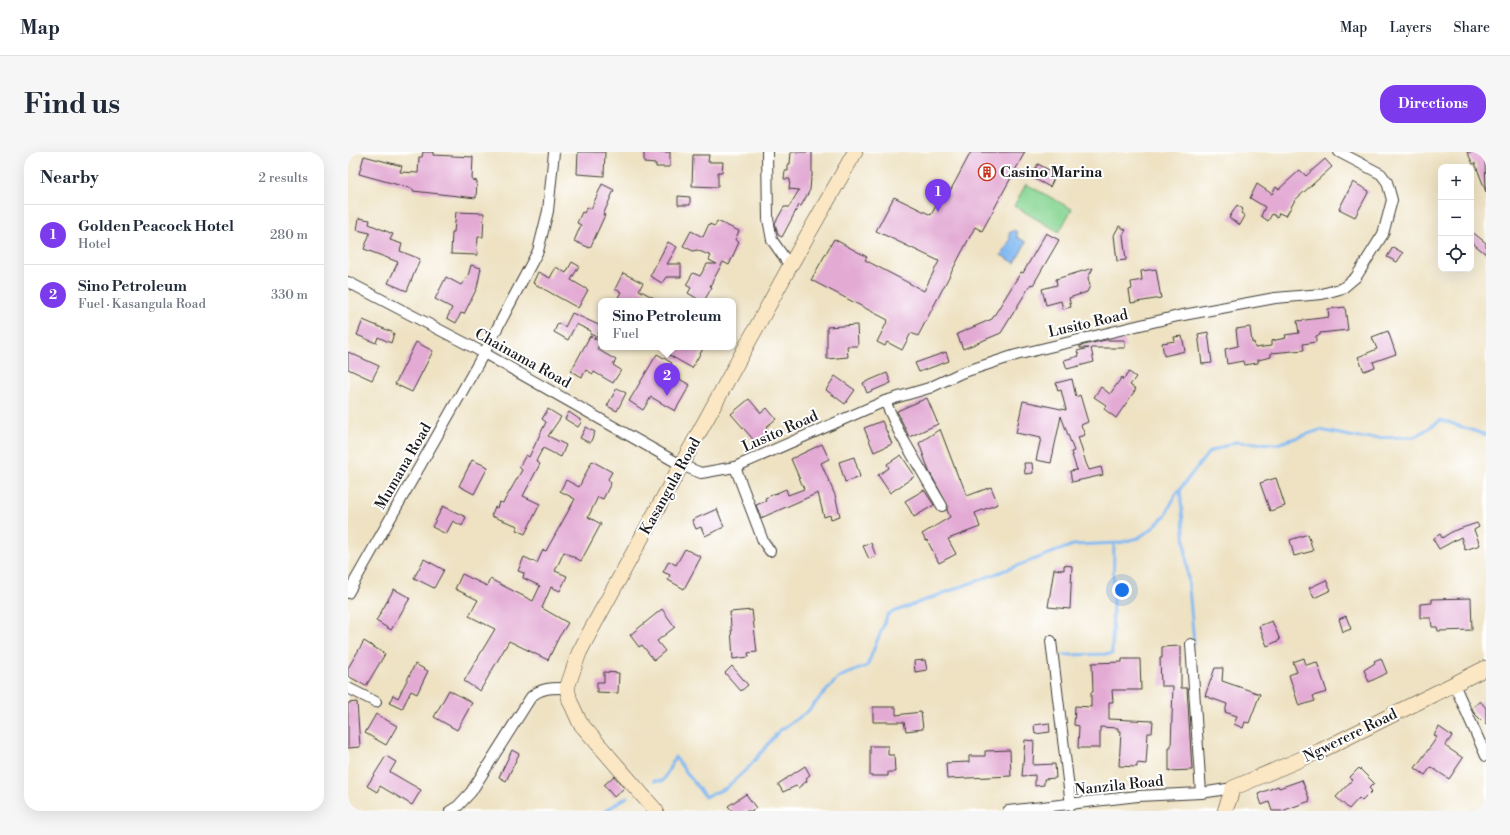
<!DOCTYPE html>
<meta charset="utf-8">
<style>
body{margin:0;font-family:"Libre Bodoni",serif;background:#f6f6f7;color:#1f2937}
.controls{position:absolute;right:12px;top:12px;display:grid;overflow:hidden;border-radius:8px;box-shadow:0 4px 16px #0002}
.controls button{width:36px;height:36px;display:grid;place-items:center;padding:0;border:0;border-bottom:1px solid #e0e1e3;background:#fff;color:#1f2937;font:20px sans-serif}
.you{position:absolute;left:774px;top:438px;width:14px;height:14px;margin:-10px;border:3px solid #fff;border-radius:50%;background:#1a73e8;box-shadow:0 0 0 6px #1a73e833}
.badge{display:grid;place-items:center;width:26px;height:26px;border-radius:50%;background:#7c3aed;color:#fff;font-size:13px;font-weight:700}
.pin{position:absolute;translate:-50% -33px;filter:drop-shadow(0 1px 2px #0008)}
.pin::after{content:'';position:absolute;top:21px;width:14px;height:12px;background:inherit;clip-path:polygon(0 0,100% 0,50% 100%)}
.popup{position:absolute;left:250px;top:146px;width:138px;height:52px;box-sizing:border-box;display:grid;place-content:center;border-radius:8px;background:#fff;filter:drop-shadow(0 1px 3px #0005);font-size:13px;white-space:nowrap;color:#747a83}
.popup b{font-size:15px;color:#1f2937}
.popup::after{content:'';position:absolute;left:50%;top:100%;margin-left:-8px;border:8px solid transparent;border-top-color:#fff}
.list{margin:0;padding:0;list-style:none}
h2{display:flex;justify-content:space-between;align-items:center;height:52px;margin:0;padding:0 16px;font-size:17px}
h2 small{font-size:13px;font-weight:400;color:#747a83}
.list li{display:grid;grid-template-columns:26px 1fr auto;gap:12px;align-items:center;box-sizing:border-box;height:60px;padding:0 16px;border-top:1px solid #e0e1e3}
.list b{display:block;font-size:15px;white-space:nowrap}
.list p{margin:0;font-size:13px;white-space:nowrap;color:#747a83}
.list em{font-size:13px;font-style:normal;color:#747a83}
.icon{flex:none;width:22px;height:22px;fill:none;stroke:currentColor;stroke-width:2;stroke-linecap:round;stroke-linejoin:round}
.map{position:relative;flex:none;width:1138px;height:659px;overflow:hidden;border-radius:16px}
header{display:flex;align-items:center;gap:24px;box-sizing:border-box;height:56px;padding:0 20px;background:#fff;border-bottom:1px solid #e0e1e3}
header strong{font-size:19px}
nav{display:flex;gap:22px;margin-inline-start:auto;font-size:14px}
.intro{display:flex;align-items:center;justify-content:space-between;box-sizing:border-box;height:96px;padding:0 24px}
h1{margin:0;font-size:28px}
.button{padding:10px 18px;border-radius:16px;background:#7c3aed;color:#fff;font-size:14px;font-weight:700}
main{display:flex;gap:24px;padding:0 24px}
aside{flex:1;background:#fff;border-radius:16px;box-shadow:0 4px 16px #0002}
.map>svg:first-child{display:block}
.green{fill:#89d694;stroke:#527958}
.water{fill:#82b9f2;stroke:#4f6a87}
.lines{fill:none;stroke-linecap:round;stroke-linejoin:round}
.stream{stroke:#82b9f2;stroke-width:3}
.building{fill:#e3aad4}
.street-casing{stroke:#3c3a35;stroke-width:12}
.secondary-casing{stroke:#3c3a35;stroke-width:16}
.street{stroke:#fff;stroke-width:10}
.secondary{stroke:#fbe7c3;stroke-width:15}
.labels{text-anchor:middle;stroke-width:4;stroke-linejoin:round;paint-order:stroke}
.poi-label{font-size:15px;font-weight:bold;fill:#1c1c1c;stroke:#fff;text-anchor:start}
.street-label{font-size:15px;fill:#1c1c1c;stroke:#fff}
</style>
<header>
<strong>Map</strong>
<nav><a>Map</a><a>Layers</a><a>Share</a></nav>
</header>
<div class="intro"><h1>Find us</h1><a class="button">Directions</a></div>
<main>
<aside>
<h2>Nearby<small>2 results</small></h2>
<ul class="list">
<li><span class="badge">1</span><div><b>Golden Peacock Hotel</b><p>Hotel</p></div><em>280 m</em></li>
<li><span class="badge">2</span><div><b>Sino Petroleum</b><p>Fuel · Kasangula Road</p></div><em>330 m</em></li>
</ul>
</aside>
<div class="map">
<svg width="1138" height="659" viewBox="0 0 1138 659">
<rect width="100%" height="100%" fill="#fff"/>
<filter id="ink" filterUnits="userSpaceOnUse"><feTurbulence type="fractalNoise" baseFrequency=".025" numOctaves="2"/><feDisplacementMap in="SourceGraphic" scale="8" xChannelSelector="R" yChannelSelector="G"/><feConvolveMatrix kernelMatrix="1 2 1 2 8 2 1 2 1" color-interpolation-filters="sRGB"/></filter>
<filter id="wash" filterUnits="userSpaceOnUse"><feTurbulence type="fractalNoise" baseFrequency=".012" numOctaves="4" result="noise"/><feDisplacementMap in="SourceGraphic" scale="16" xChannelSelector="R" yChannelSelector="G"/><feGaussianBlur stdDeviation="0.9" result="paint"/><feColorMatrix in="noise" values="0 0 0 0 0 0 0 0 0 0 0 0 0 0 0 0 0 1.4 0 .05"/><feComposite in="paint" operator="in"/></filter>
<g filter="url(#wash)">
<rect width="100%" height="100%" fill="#eee2c3"/>
<polygon class="green" points="678,32 724,57 711,80 666,54"/>
<polygon class="water" points="666,78 669,80 669,85 678,90 667,111 653,103 662,88 661,81"/>
<g class="lines">
<g class="stream">
<polyline points="832,337 846,491"/>
<polyline points="716,503 764,502 766,392"/>
<polyline points="306,629 315,629 327,605 357,645 378,636 401,615 431,579 459,560 491,525 519,514 540,462 725,393 771,391 790,386 802,378 817,364 828,342 861,300 887,290 929,292 972,278 1012,286 1067,285 1093,268 1138,283"/>
<polyline points="257,659 279,645"/>
</g>
</g>
<g id="blocks">
<g class="building">
<polygon points="75,0 85,0 85,3 125,5 124,28 129,29 128,46 65,39 65,37 11,22 16,4 54,14 52,20 70,21 71,5 74,5"/>
<polygon points="230,0 257,0 256,24 229,22"/>
<polygon points="296,0 322,0 322,15 308,15 308,12 296,11"/>
<polygon points="443,0 464,0 464,25 463,25 462,38 453,54 451,53 434,85 430,83 427,71 436,55 441,55 451,38 441,37 442,27 436,27 437,19 440,19 440,12 442,12"/>
<polygon points="623,0 677,0 634,79 627,75 570,184 563,181 554,198 539,190 537,194 529,190 540,168 463,128 486,87 519,105 517,108 576,139 591,109 528,79 546,45 583,63 595,41 600,43"/>
<polygon points="1119,0 1134,0 1137,6 1138,40 1127,11 1125,12"/>
<polygon points="345,3 361,3 360,10 375,10 374,20 370,20 370,35 344,34"/>
<polygon points="977,7 984,15 947,48 938,64 931,61 929,65 924,62 920,69 913,64 917,55 902,46 909,32 924,42 928,35 931,37 952,18 958,24"/>
<polygon points="690,12 708,22 702,35 683,25"/>
<polygon points="1005,30 1021,39 1007,65 991,57"/>
<polygon points="254,32 266,38 255,63 257,63 242,96 226,89 233,73 229,71 234,60 236,61 239,55 243,57"/>
<polygon points="330,44 342,45 342,53 330,53"/>
<polygon points="889,53 895,57 893,61 897,64 892,73 881,66"/>
<polygon points="108,60 136,61 135,85 130,85 129,103 103,102 104,80 106,80"/>
<polygon points="11,66 22,68 21,72 45,82 42,88 54,92 52,99 72,107 59,139 40,131 50,110 16,97 22,81 9,78"/>
<polygon points="369,69 391,79 387,88 391,90 381,113 375,110 362,134 364,135 356,149 353,149 340,141 343,136 338,133 345,121 352,124 359,112 369,112 361,108 363,104 349,98 345,99 335,94 343,79 355,85 361,72 367,74"/>
<polygon points="771,74 778,78 775,83 778,108 769,109 766,83"/>
<polygon points="1123,79 1138,91 1138,102 1123,90"/>
<polygon points="698,81 711,88 685,133 683,132 653,181 615,197 609,182 644,167 673,120 675,121"/>
<polygon points="320,90 329,95 319,112 333,112 333,125 318,125 314,131 302,124"/>
<polygon points="1045,95 1055,101 1049,110 1039,105"/>
<polygon points="224,110 231,114 223,128 240,138 230,156 185,131 190,120 202,126 208,115 218,121"/>
<polygon points="123,113 133,116 129,136 116,162 113,161 108,171 99,166 104,156 87,147 98,125 113,133 120,124"/>
<polygon points="745,116 740,126 742,134 739,140 721,146 723,155 715,157 713,149 698,153 694,137 709,133 708,127"/>
<polygon points="808,117 813,146 783,151 781,138 784,137 783,130 794,128 793,119"/>
<polygon points="275,121 295,131 291,138 312,149 268,149 273,140 267,137"/>
<polygon points="997,155 1000,178 972,181 972,183 968,184 968,190 955,192 956,198 923,201 923,205 910,208 910,211 896,213 895,209 879,212 877,197 890,194 888,177 902,175 904,191 906,190 907,196 923,194 923,189 938,186 937,183 951,181 949,169 981,165 980,157"/>
<polygon points="224,161 253,174 249,185 242,182 243,179 228,172 220,188 206,180 210,171 217,175"/>
<polygon points="15,168 46,181 43,191 30,185 28,191 9,183"/>
<polygon points="509,173 510,194 499,194 500,205 479,207 479,175"/>
<polygon points="1040,179 1048,202 1025,210 1027,215 1016,219 1010,205 1029,197 1024,185"/>
<polygon points="860,180 864,211 854,212 850,182"/>
<polygon points="242,184 253,190 249,197 268,208 265,213 273,218 265,231 246,220 245,222 238,218 234,225 223,219"/>
<polygon points="834,184 837,199 816,204 814,191 827,189 826,185"/>
<polygon points="757,188 777,188 777,196 743,196 746,210 719,217 716,208 731,204 729,199 741,196 732,196 732,194"/>
<polygon points="68,190 85,199 64,240 47,232"/>
<polygon points="325,195 356,195 344,216 321,203"/>
<polygon points="0,200 31,214 24,228 0,217"/>
<polygon points="598,200 601,209 571,220 567,211"/>
<polygon points="309,202 324,211 319,220 342,233 327,259 303,245 295,258 281,249"/>
<polygon points="781,220 788,225 782,233 788,237 768,266 756,257 758,253 746,245 753,235 762,242 774,225 775,228"/>
<polygon points="539,221 543,231 519,241 515,231"/>
<polygon points="487,224 507,238 497,252 478,238"/>
<polygon points="724,227 728,245 732,243 740,270 733,273 737,283 730,285 738,311 741,318 753,315 755,323 724,330 722,319 729,318 723,300 726,299 713,264 703,311 688,308 693,286 668,281 675,249 718,258 713,238 710,239 708,231"/>
<polygon points="269,236 278,241 269,259 259,254"/>
<polygon points="579,246 590,272 561,285 549,259"/>
<polygon points="401,247 413,261 419,256 428,267 418,275 423,282 410,293 383,262"/>
<polygon points="200,257 213,265 200,284 218,293 213,305 195,296 188,309 192,312 175,344 192,352 177,382 168,378 170,374 143,364 147,355 149,356 151,350 155,351 174,318 171,315 178,303 181,305 198,270 194,267"/>
<polygon points="221,260 234,269 230,275 217,267"/>
<polygon points="534,269 544,292 526,300 516,276"/>
<polygon points="238,275 247,280 242,291 232,286"/>
<polygon points="592,277 611,327 612,326 619,344 643,335 650,352 627,361 632,375 600,387 608,402 591,411 579,388 578,389 574,382 602,365 599,358 600,354 581,319 571,291"/>
<polygon points="474,292 481,307 473,311 487,343 492,364 483,367 482,363 476,365 470,341 413,366 408,353 418,349 417,346 438,337 440,343 456,337 443,307"/>
<polygon points="553,303 567,324 542,341 530,323 541,316 539,312"/>
<polygon points="506,305 512,325 497,330 491,310"/>
<polygon points="124,308 140,315 126,342 111,334"/>
<polygon points="244,309 264,320 260,327 263,331 255,347 250,345 240,365 253,372 233,409 216,400 207,419 219,424 212,439 203,435 194,456 220,471 211,485 200,508 161,489 132,539 116,529 147,477 121,464 130,448 107,437 114,422 139,434 142,427 185,449 192,434 175,426 176,421 170,419 176,405 189,411 195,398 198,399 227,347 212,339 218,328 231,335"/>
<polygon points="676,311 684,311 685,321 677,322"/>
<polygon points="928,326 937,354 922,359 912,331"/>
<polygon points="576,338 586,353 566,365 557,349"/>
<polygon points="95,354 118,365 114,374 105,369 98,382 84,375"/>
<polygon points="369,357 376,375 357,384 353,375 348,377 344,368"/>
<polygon points="1129,371 1131,375 1126,378 1132,393 1117,398 1113,385 1091,397 1085,387 1092,382 1094,386 1105,379"/>
<polygon points="960,382 965,399 946,404 942,388"/>
<polygon points="523,391 528,404 521,407 515,394"/>
<polygon points="337,397 353,405 336,437 320,428 322,423 315,420 321,409 328,413"/>
<polygon points="76,407 96,418 86,436 66,426"/>
<polygon points="716,413 724,414 722,457 700,455 706,417 716,418"/>
<polygon points="978,428 983,438 966,446 961,436"/>
<polygon points="46,437 62,446 43,478 28,469"/>
<polygon points="1123,446 1124,478 1090,479 1089,475 1084,475 1083,466 1072,466 1072,452 1084,451 1084,447"/>
<polygon points="314,457 327,475 309,489 317,499 306,508 294,493 291,495 282,483"/>
<polygon points="404,458 409,500 400,501 401,505 385,507 382,460"/>
<polygon points="998,464 1003,477 995,480 991,467"/>
<polygon points="924,469 932,488 919,494 911,474"/>
<polygon points="16,489 37,502 18,534 0,524 0,516"/>
<polygon points="833,494 833,536 839,536 844,618 821,619 821,596 823,596 825,534 813,534 812,506 814,506 814,495"/>
<polygon points="956,506 958,513 969,510 979,540 965,544 967,549 951,554 941,523 949,520 945,510"/>
<polygon points="1033,506 1039,521 1021,530 1016,518 1027,511 1026,509"/>
<polygon points="774,507 792,507 793,538 764,538 765,550 761,550 761,567 805,569 804,581 800,581 798,612 789,611 789,615 771,614 773,579 770,579 770,576 752,575 752,596 730,596 731,574 726,573 727,554 743,555 743,540 745,540 744,511 774,510"/>
<polygon points="577,508 579,518 567,520 566,509"/>
<polygon points="67,512 80,519 69,542 63,539 54,557 41,551 45,543 50,546"/>
<polygon points="384,514 400,533 393,539 377,521"/>
<polygon points="867,516 875,516 874,529 912,542 901,571 897,570 895,576 886,572 889,564 877,560 879,552 857,544"/>
<polygon points="256,520 271,521 270,541 249,540 249,530 256,530"/>
<polygon points="101,538 124,551 109,578 86,565"/>
<polygon points="1132,549 1138,556 1138,573 1126,561 1124,556"/>
<polygon points="9,550 12,595 0,596 0,551"/>
<polygon points="525,555 548,555 548,563 573,560 575,577 558,579 556,570 525,570"/>
<polygon points="28,562 49,574 38,593 17,581"/>
<polygon points="701,571 702,580 687,582 686,573"/>
<polygon points="1091,575 1104,584 1097,594 1115,606 1101,627 1083,615 1077,623 1067,616 1085,591 1089,585 1086,583"/>
<polygon points="677,588 686,589 685,613 707,612 708,626 696,627 696,633 687,634 687,623 674,624"/>
<polygon points="522,594 540,594 540,603 546,603 547,620 540,620 540,624 522,624"/>
<polygon points="164,598 171,602 158,629 151,625"/>
<polygon points="662,598 663,624 599,627 598,611 621,610 621,604 637,604 637,599"/>
<polygon points="38,604 48,610 42,620 73,638 64,653 32,634 29,640 19,634"/>
<polygon points="457,614 462,623 458,626 459,629 450,636 448,634 435,640 430,632"/>
<polygon points="1011,616 1026,631 1021,636 1024,639 1014,649 1011,646 1001,657 988,645 1004,628 1002,625"/>
<polygon points="266,624 276,636 266,645 256,633"/>
<polygon points="954,628 962,649 934,659 924,659 921,650 914,653 910,642 930,634 931,636"/>
<polygon points="398,642 408,656 404,659 384,659 380,654"/>
</g>
</g>
</g>
<g filter="url(#ink)">
<use href="#blocks" fill-opacity="0" stroke="#3c3a35" stroke-width="1"/>
<g class="lines">
<defs>
<g id="street">
<polyline points="419,0 420,67 424,88 442,114"/>
<polyline points="0,130 136,201 333,313 353,321 387,315 537,249 581,236 613,221 668,203 830,164 927,146 974,142 995,136 1008,125 1035,82 1044,48 1039,30 1033,22 991,0"/>
<polyline points="537,249 552,282 594,354"/>
<polyline points="387,315 415,389 422,399"/>
<polyline points="0,441 136,201 190,99 200,59 206,0"/>
<polyline points="703,489 723,653"/>
<polyline points="843,492 853,641"/>
<polyline points="1106,532 1138,604"/>
<polyline points="0,536 28,550"/>
<path d="M102 659 110 654 123 640 183 545C193 535 205 536 219 536"/>
<polyline points="660,659 790,644 853,641 885,636"/>
</g>
<g id="secondary">
<polyline points="308,659 232,571 222,549 219,536 231,501 242,480 442,114 507,0"/>
<polyline points="877,659 885,636 972,599 1138,516"/>
</g>
</defs>
<use href="#street" class="street-casing"/>
<use href="#secondary" class="secondary-casing"/>
<use href="#street" class="street"/>
<use href="#secondary" class="secondary"/>
</g>
</g>
<defs>
<symbol id="building-ring" viewBox="-11 -11 22 22"><circle r="9.5" fill="#fff" stroke="#c8321e" stroke-width="1.5"/><path d="M-4-6H4V6H1V3H-1V6H-4ZM-2.5-4.3h1.7v1.8h-1.7ZM.8-4.3h1.7v1.8H.8ZM-2.5-1h1.7V.8h-1.7ZM.8-1h1.7V.8H.8Z" fill="#c8321e"/></symbol>
</defs>
<g fill-rule="evenodd">
<use href="#building-ring" x="629" y="10" width="20" height="20"/>
</g>
<g class="labels">
<g class="poi-label">
<text x="652" y="25">Casino Marina</text>
</g>
<g class="street-label">
<text transform="translate(740 171) rotate(-13)" y="5">Lusito Road</text>
<text transform="translate(175 206) rotate(29)" y="5">Chainama Road</text>
<text transform="translate(432 279) rotate(-24)" y="5">Lusito Road</text>
<text transform="translate(55 314) rotate(-60)" y="5">Mumana Road</text>
<text transform="translate(322 334) rotate(-61)" y="5">Kasangula Road</text>
<text transform="translate(1002 583) rotate(-26)" y="5">Ngwerere Road</text>
<text transform="translate(771 633) rotate(-6)" y="5">Nanzila Road</text>
</g>
</g>
</svg>
<div class="controls">
<button>+</button>
<button>−</button>
<button><svg class="icon" aria-label="locate" viewBox="0 0 24 24"><circle cx="12" cy="12" r="6"/><path d="M12 2v4M12 18v4M2 12h4M18 12h4"/></svg></button>
</div>
<div class="you"></div>
<div class="pin badge" style="left:590px;top:60px">1</div>
<div class="pin badge" style="left:319px;top:244px">2</div>
<div class="popup"><b>Sino Petroleum</b>Fuel</div>
</div>
</main>
